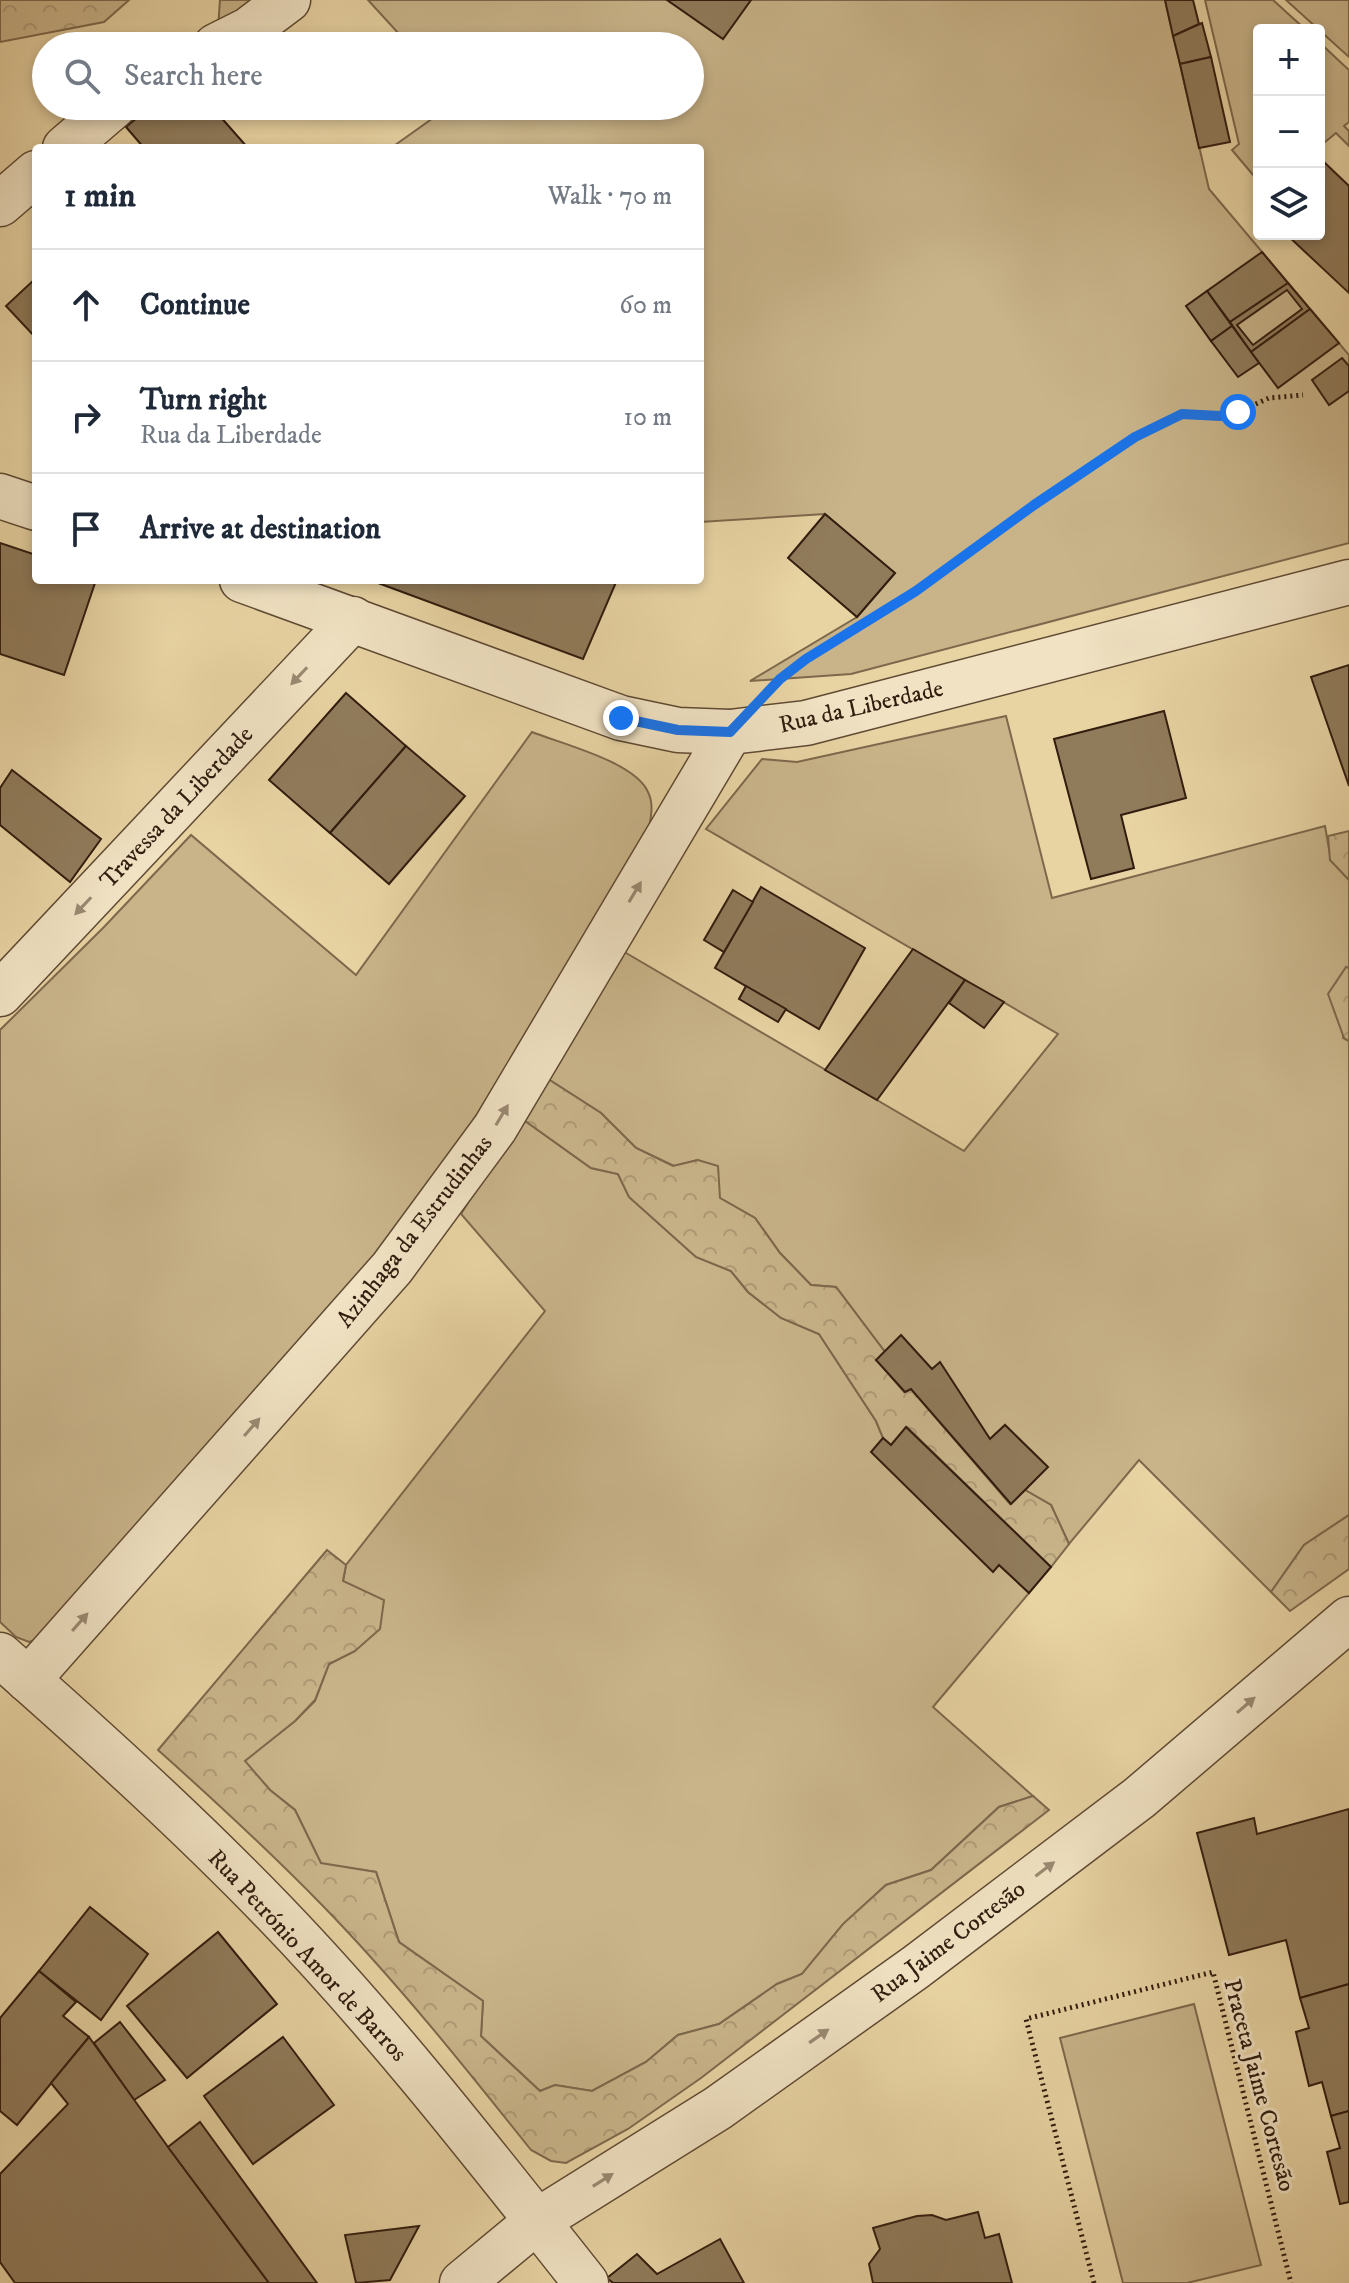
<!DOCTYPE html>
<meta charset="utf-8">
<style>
body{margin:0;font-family:"IM FELL DW Pica",serif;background:#f2f2f3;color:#1f2937}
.controls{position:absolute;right:24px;top:24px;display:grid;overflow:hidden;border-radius:8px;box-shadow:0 4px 12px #0003}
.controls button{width:72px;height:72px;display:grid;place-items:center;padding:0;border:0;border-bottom:2px solid #e0e1e3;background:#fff;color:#1f2937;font:40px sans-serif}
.stop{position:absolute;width:24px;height:24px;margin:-18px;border:6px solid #1a73e8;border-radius:50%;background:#fff}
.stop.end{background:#1a73e8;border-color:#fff;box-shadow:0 2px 8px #0008}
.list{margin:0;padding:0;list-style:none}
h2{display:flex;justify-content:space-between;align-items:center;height:104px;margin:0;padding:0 32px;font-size:34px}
h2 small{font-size:26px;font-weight:400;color:#747a83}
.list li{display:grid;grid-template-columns:52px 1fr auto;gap:24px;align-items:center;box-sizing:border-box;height:112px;padding:0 32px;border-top:2px solid #e0e1e3}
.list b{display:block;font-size:30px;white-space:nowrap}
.list p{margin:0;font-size:26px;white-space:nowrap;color:#747a83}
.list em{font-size:26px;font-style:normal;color:#747a83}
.icon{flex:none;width:44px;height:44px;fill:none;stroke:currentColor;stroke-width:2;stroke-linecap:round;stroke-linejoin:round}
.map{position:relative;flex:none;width:1349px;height:2283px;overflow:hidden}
.search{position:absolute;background:#fff;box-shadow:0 4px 12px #0003;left:32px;top:32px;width:672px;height:88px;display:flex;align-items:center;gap:20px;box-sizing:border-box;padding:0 28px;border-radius:44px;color:#747a83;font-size:30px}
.panel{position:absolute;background:#fff;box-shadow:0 4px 12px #0003;left:32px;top:144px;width:672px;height:440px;border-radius:8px}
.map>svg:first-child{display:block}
.green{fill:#c9b48a;stroke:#7d684c;stroke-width:2}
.forest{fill:url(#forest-crowns);stroke:#7d684c;stroke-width:2}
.building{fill:#907b5b;stroke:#311c0e;stroke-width:2;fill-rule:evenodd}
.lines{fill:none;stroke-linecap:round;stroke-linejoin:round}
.minor-casing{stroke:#5f4a33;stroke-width:47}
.path{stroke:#311c0e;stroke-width:5;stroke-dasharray:2 4;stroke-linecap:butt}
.minor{stroke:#f0e2c3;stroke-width:44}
.oneway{fill:#9a8972}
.route{stroke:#1a73e8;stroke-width:10}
.labels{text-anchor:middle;stroke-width:6;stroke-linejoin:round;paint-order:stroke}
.street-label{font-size:24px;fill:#311c0e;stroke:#f0e2c3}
</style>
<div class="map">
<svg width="1349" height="2283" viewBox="0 0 1349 2283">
<defs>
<pattern id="forest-crowns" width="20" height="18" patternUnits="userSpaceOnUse" patternTransform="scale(2)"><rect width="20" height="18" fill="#c9b48a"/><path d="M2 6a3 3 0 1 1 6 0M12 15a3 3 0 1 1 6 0" fill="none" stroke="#ad9a76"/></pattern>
</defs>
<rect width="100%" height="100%" fill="#e8d3a3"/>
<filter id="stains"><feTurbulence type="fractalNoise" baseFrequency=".0025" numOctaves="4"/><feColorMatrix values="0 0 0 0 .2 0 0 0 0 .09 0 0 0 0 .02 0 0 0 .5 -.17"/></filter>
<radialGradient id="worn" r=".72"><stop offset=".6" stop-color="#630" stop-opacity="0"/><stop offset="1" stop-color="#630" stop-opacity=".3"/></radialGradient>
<g class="green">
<polygon points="368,0 1165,0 1209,189 1349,355 1349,543 851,674 750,681 857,617 895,573 825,514 700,522 700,148 391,148 450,106 690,106 690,46 410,46"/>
<polygon points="1205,0 1273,0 1306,30 1259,30 1259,182 1232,150 1239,144"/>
<polygon points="1286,0 1349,0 1349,57"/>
<polygon points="1319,42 1349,70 1349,122 1344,126 1349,131 1349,146 1336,133 1319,147"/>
<polygon points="1006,716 1052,898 1325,826 1331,860 1349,880 1349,968 1346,967 1343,1038 1349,1041 1349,1515 1304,1545 1271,1592 1139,1460 1069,1544 1051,1505 1025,1490 1047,1467 1005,1425 990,1439 940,1363 932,1369 885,1352 836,1287 811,1285 780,1253 755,1218 720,1198 698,1160 674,1166 636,1148 601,1113 545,1077 621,950 964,1151 1058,1034 706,829 762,759 797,762"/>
<path d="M532 732C562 744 635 762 648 792 654 804 651 816 649 829L461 1141 408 1217 41 1638 29 1642 16 1637 0 1622V1030L104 927 191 835 356 975Z"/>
<polygon points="521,1118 591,1168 618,1174 629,1197 696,1257 731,1271 748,1292 781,1318 819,1334 876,1421 883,1438 872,1452 993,1571 999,1565 1029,1593 933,1707 1033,1796 999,1807 931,1870 886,1885 843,1925 802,1974 777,1984 719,2024 678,2035 646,2062 592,2091 555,2085 540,2091 481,2036 483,2001 399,1942 376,1872 321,1864 295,1810 270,1790 244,1761 295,1721 315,1701 329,1664 355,1651 343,1581 346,1565 545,1311 461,1214"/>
<polygon points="1194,2004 1261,2265 1187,2283 1123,2283 1060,2038"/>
</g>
<g class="forest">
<polygon points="0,0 129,0 104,22 0,42"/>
<polygon points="220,0 253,0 218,28"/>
<polygon points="1349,831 1349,880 1330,860 1328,836"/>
<polygon points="1346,967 1349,968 1349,1041 1344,1038 1328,994"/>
<polygon points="545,1077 601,1113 636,1148 673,1166 698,1160 718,1166 720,1198 755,1218 780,1253 811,1285 836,1287 885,1352 877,1360 904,1392 911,1389 1010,1504 1025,1490 1051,1505 1069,1544 1051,1567 907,1427 891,1445 883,1438 876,1421 819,1334 781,1318 748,1292 731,1271 696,1257 629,1197 618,1174 591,1168 521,1118"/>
<polygon points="1349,1515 1349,1569 1290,1611 1271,1592 1304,1545"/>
<path d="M327 1550 346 1565 343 1581 384 1600 380 1629 355 1651 329 1664 315 1700 295 1721 245 1761 270 1790 295 1810 321 1863 376 1872 399 1942 483 2001 481 2036 540 2091 555 2085 592 2091 646 2062 678 2035 719 2024 777 1984 802 1974 843 1924 886 1885 931 1870 999 1807 1033 1796 1049 1810 701 2078 628 2129 566 2163 551 2161 531 2150C464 2066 397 1982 322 1905 269 1851 214 1800 158 1750Z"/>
</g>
<g class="building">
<polygon points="667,0 751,0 723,39"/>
<polygon points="1165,0 1193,0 1199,24 1173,36"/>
<polygon points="1202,23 1211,57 1180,64 1173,36"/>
<polygon points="1211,57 1230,142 1199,148 1180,64"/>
<polygon points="151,106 211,106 248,148 144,148 126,127"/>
<polygon points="1324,162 1349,186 1349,293 1286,234 1319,234 1319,168"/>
<polygon points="1262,252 1288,283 1230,322 1207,291"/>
<polygon points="36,278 36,338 6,306"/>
<path d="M1288 283 1310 309 1251 352 1230 322ZM1287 290 1302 309 1253 345 1237 325Z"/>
<polygon points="1207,291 1232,326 1211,341 1186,306"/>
<polygon points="1310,309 1339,343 1278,388 1251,352"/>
<polygon points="1232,326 1259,363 1238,377 1211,341"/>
<polygon points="1342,358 1349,366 1349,391 1329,405 1312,380"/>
<polygon points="825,514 895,573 857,617 788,558"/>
<polygon points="0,543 36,555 36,580 96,580 64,675 0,654"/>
<polygon points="370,580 617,580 583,659"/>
<polygon points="1349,665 1349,786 1311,677"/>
<polygon points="346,693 406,746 330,833 269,780"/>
<polygon points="1164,711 1186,798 1121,815 1134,868 1091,879 1054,739"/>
<polygon points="406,746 465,796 389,884 330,833"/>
<polygon points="12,770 101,839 70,882 0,825 0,788"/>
<polygon points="761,887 865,948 819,1029 715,968"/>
<polygon points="733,890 753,902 724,952 704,940"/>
<polygon points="913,949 965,980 877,1100 825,1070"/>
<polygon points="965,980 1004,1002 984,1028 949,1003"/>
<polygon points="746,986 786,1009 778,1022 739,999"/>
<polygon points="901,1335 932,1369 940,1362 990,1439 1005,1425 1048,1467 1011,1504 911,1389 905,1392 876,1360"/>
<polygon points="906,1427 1051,1567 1029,1593 999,1565 993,1572 871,1452 883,1438 891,1445"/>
<polygon points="1349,1809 1349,1984 1300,1998 1286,1940 1229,1955 1197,1833 1254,1818 1257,1834"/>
<polygon points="90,1907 148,1954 101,2020 39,1971"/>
<polygon points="218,1932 277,2004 187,2078 127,2006"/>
<polygon points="39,1971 76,2002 63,2016 89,2037 17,2125 0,2111 0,2018"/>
<polygon points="1349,1984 1349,2111 1331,2116 1322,2082 1309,2086 1296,2032 1309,2028 1300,1998"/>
<polygon points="120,2022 165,2080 134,2100 94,2043"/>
<polygon points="89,2037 168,2147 269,2283 15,2283 0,2262 0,2174 68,2104 51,2083"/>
<polygon points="283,2037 334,2105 253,2164 204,2096"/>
<polygon points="1349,2111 1349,2202 1340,2204 1327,2152 1340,2148 1331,2116"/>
<polygon points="200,2122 317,2283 269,2283 168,2147"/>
<polygon points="978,2212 985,2238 999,2234 1012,2283 873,2283 869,2264 880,2249 873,2228 917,2216 932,2215 946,2220"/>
<polygon points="419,2226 390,2280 356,2283 345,2235"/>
<polygon points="720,2239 744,2283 613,2283 607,2278 637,2254 657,2274"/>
</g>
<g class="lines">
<defs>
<g id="minor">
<polyline points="216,46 248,30 288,0"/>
<polyline points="65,148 114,106"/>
<polyline points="0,204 36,173"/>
<polyline points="0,496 36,508"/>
<polyline points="242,580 621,718 678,730 730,732 806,723 1349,582"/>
<polyline points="0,994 353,619"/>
<path d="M0 1655C94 1738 187 1822 274 1912 386 2028 486 2157 586 2283"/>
<polyline points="28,1680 392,1268 495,1128 730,732"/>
<polyline points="462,2283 537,2221 718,2108 916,1967 1139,1798 1349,1619"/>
</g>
</defs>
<use href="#minor" class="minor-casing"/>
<g class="path">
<polyline points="799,664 916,591 1034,505 1135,437 1160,423 1182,414 1220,416 1238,412 1269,398 1303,395"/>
<polyline points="1094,2283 1026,2019 1213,1972 1291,2283"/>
</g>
<use href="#minor" class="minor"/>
</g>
<defs><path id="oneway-solid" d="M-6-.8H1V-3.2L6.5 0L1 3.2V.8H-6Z" transform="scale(2)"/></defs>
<g class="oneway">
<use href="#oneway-solid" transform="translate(299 676) rotate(133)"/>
<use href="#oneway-solid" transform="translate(635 892) rotate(-59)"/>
<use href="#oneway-solid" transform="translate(83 906) rotate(133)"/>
<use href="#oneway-solid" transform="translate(502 1115) rotate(-59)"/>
<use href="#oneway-solid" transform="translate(252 1427) rotate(-49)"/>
<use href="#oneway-solid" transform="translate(80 1622) rotate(-49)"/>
<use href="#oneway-solid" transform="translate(1246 1705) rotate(-41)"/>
<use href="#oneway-solid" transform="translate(1045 1869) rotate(-37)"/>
<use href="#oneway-solid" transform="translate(819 2036) rotate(-35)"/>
<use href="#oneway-solid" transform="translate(603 2180) rotate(-32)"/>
</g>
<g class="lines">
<polyline class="route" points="621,718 678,730 730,732 780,679 806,659 916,591 1034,505 1135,437 1182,414 1220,416 1238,412"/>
</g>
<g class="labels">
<g class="street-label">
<text transform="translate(861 706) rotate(-13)" y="8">Rua da Liberdade</text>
<text transform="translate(176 807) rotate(-47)" y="8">Travessa da Liberdade</text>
<text transform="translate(414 1231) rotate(-52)" y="8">Azinhaga da Estrudinhas</text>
<text transform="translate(948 1941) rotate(-37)" y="8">Rua Jaime Cortesão</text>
<text transform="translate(308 1955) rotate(47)" y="8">Rua Petrónio Amor de Barros</text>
<text transform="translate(1260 2085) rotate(75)" y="8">Praceta Jaime Cortesão</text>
</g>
</g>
<rect width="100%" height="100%" filter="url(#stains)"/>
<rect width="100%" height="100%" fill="url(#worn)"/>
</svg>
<div class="controls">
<button>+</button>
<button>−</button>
<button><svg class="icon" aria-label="layers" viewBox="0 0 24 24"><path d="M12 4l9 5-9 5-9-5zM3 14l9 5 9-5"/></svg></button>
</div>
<div class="stop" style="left:1238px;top:412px"></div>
<div class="stop end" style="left:621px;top:718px"></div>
<div class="search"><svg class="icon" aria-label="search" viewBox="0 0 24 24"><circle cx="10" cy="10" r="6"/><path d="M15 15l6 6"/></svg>Search here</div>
<section class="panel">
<h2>1 min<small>Walk · 70 m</small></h2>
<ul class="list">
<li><svg class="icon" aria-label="ahead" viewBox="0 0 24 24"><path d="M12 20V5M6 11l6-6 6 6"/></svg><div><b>Continue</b></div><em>60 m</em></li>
<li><svg class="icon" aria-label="right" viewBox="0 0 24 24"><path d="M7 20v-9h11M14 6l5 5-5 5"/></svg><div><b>Turn right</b><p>Rua da Liberdade</p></div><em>10 m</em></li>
<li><svg class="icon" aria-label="arrive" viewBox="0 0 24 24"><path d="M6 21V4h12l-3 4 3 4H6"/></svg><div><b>Arrive at destination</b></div></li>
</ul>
</section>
</div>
